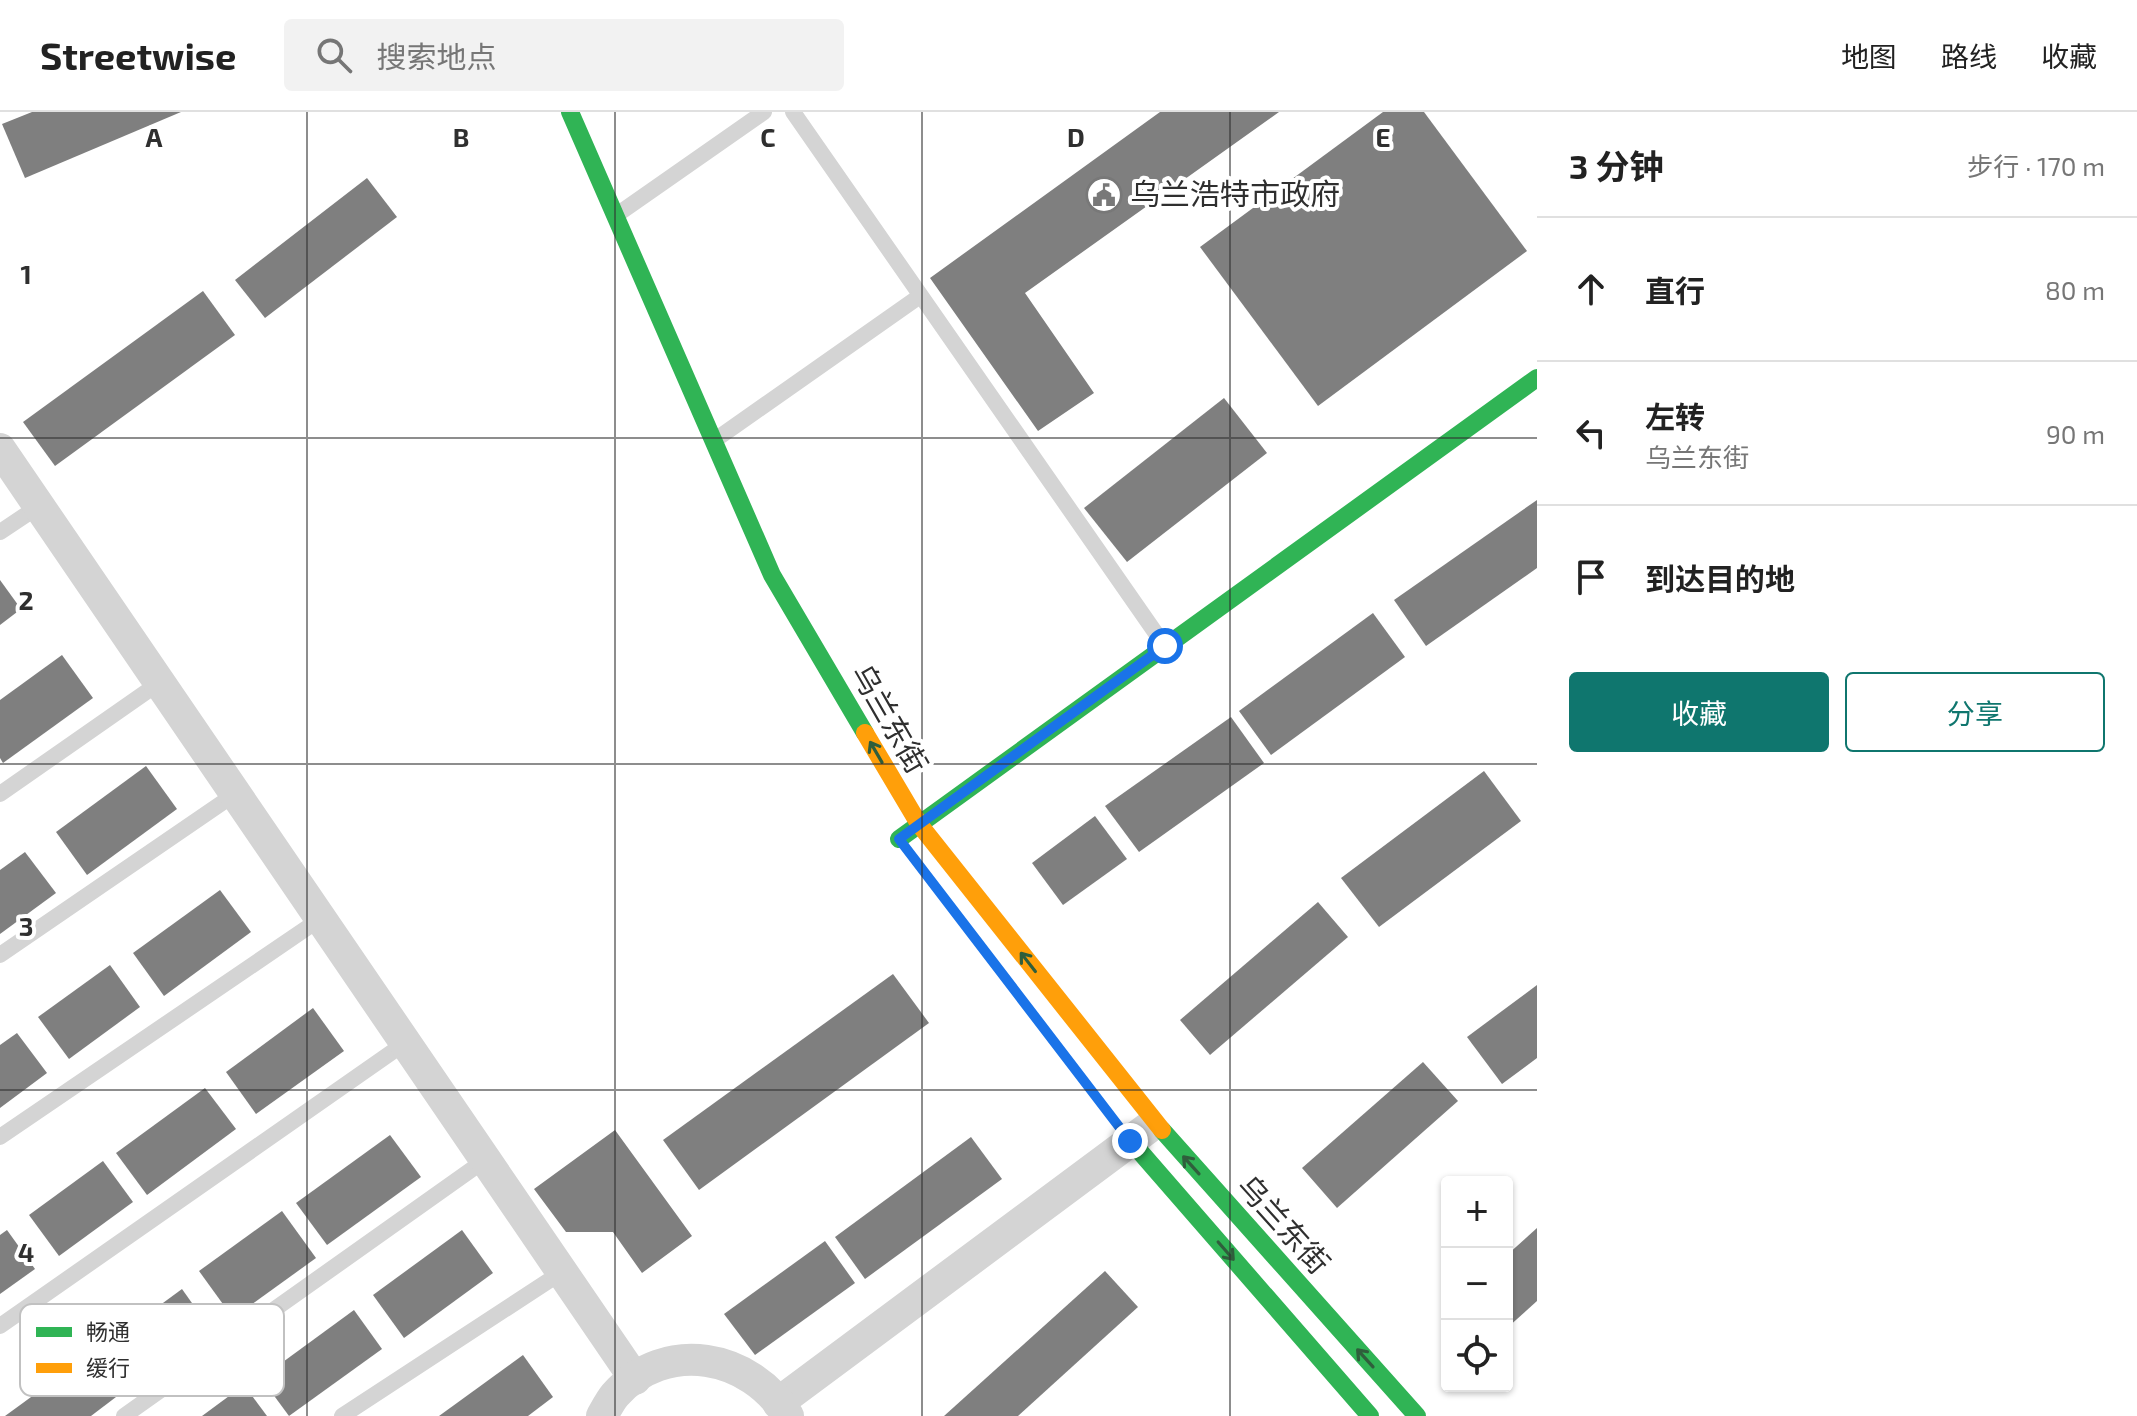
<!DOCTYPE html>
<html lang="zh">
<meta charset="utf-8">
<style>
body{margin:0;font-family:"Exo 2","Noto Sans SC",sans-serif;background:#f2f2f2;color:#222}
.controls{position:absolute;right:24px;bottom:24px;display:grid;overflow:hidden;border-radius:8px;box-shadow:0 2px 6px #0004}
.controls button{width:72px;height:72px;display:grid;place-items:center;padding:0;border:0;border-bottom:2px solid #e0e0e0;background:#fff;color:#222;font:40px sans-serif}
.stop{position:absolute;width:24px;height:24px;margin:-18px;border:6px solid #1a73e8;border-radius:50%;background:#fff}
.stop.end{background:#1a73e8;border-color:#fff;box-shadow:0 2px 8px #0008}
.list{margin:0;padding:0;list-style:none}
h2{display:flex;justify-content:space-between;align-items:center;height:104px;margin:0;padding:0 32px;font-size:34px}
h2 small{font-size:26px;font-weight:400;color:#767676}
.list li{display:grid;grid-template-columns:52px 1fr auto;gap:24px;align-items:center;box-sizing:border-box;height:144px;padding:0 32px;border-top:2px solid #e0e0e0}
.list b{display:block;font-size:30px;white-space:nowrap}
.list p{margin:0;font-size:26px;white-space:nowrap;color:#767676}
.list em{font-size:26px;font-style:normal;color:#767676}
.actions{display:flex;gap:16px;padding:24px 32px}
.actions a{flex:1;padding:18px 0;border:2px solid #0f766e;border-radius:8px;text-align:center;font-size:28px;color:#0f766e}
.actions .main{background:#0f766e;color:#fff}
.icon{flex:none;width:44px;height:44px;fill:none;stroke:currentColor;stroke-width:2;stroke-linecap:round;stroke-linejoin:round}
.map{position:relative;flex:none;width:1537px;height:1304px;overflow:hidden}
header{display:flex;align-items:center;gap:48px;box-sizing:border-box;height:112px;padding:0 40px;background:#fff;border-bottom:2px solid #e0e0e0}
header strong{font-size:38px}
nav{display:flex;gap:44px;margin-inline-start:auto;font-size:28px}
.search{width:560px;height:72px;background:#f2f2f2;display:flex;align-items:center;gap:20px;box-sizing:border-box;padding:0 28px;border-radius:8px;color:#767676;font-size:30px}
main{display:flex}
aside{flex:1;background:#fff}
.map>svg:first-child{display:block}
.building{fill:#7f7f7f}
.lines{fill:none;stroke-linecap:round;stroke-linejoin:round}
.lane{stroke:#d4d4d4;stroke-width:16}
.street{stroke:#d4d4d4;stroke-width:32}
.fast{stroke:#30b455;stroke-width:18}
.slow{stroke:#ff9f0a;stroke-width:18}
.oneway{stroke:#2f5e3c}
.route{stroke:#1a73e8;stroke-width:10}
.grid{fill:none;stroke:#2f2f2f;stroke-width:2;stroke-opacity:0.55}
.labels{text-anchor:middle;stroke-width:8;stroke-linejoin:round;paint-order:stroke}
.poi-label{font-size:30px;fill:#2f2f2f;stroke:#fff;text-anchor:start}
.street-label{font-size:30px;fill:#2f2f2f;stroke:#fff}
.key{fill:#fff;stroke:#c1c1c1;stroke-width:2}
.key-label{font-size:22px;fill:#2f2f2f}
.grid-label{font-size:26px;text-anchor:middle;font-weight:bold;fill:#2f2f2f;stroke:#fff;stroke-width:8;stroke-linejoin:round;paint-order:stroke}
</style>
<header>
<strong>Streetwise</strong>
<div class="search"><svg class="icon" aria-label="search" viewBox="0 0 24 24"><circle cx="10" cy="10" r="6"/><path d="M15 15l6 6"/></svg>搜索地点</div>
<nav><a>地图</a><a>路线</a><a>收藏</a></nav>
</header>
<main>
<div class="map">
<svg width="1537" height="1304" viewBox="0 0 1537 1304">
<rect width="100%" height="100%" fill="#fff"/>
<g class="building">
<polygon points="32,0 181,0 25,66 2,12"/>
<polygon points="1160,0 1279,0 1025,181 1094,281 1038,319 930,166"/>
<polygon points="1383,0 1424,0 1527,139 1318,294 1200,135"/>
<polygon points="367,66 397,105 265,206 235,168"/>
<polygon points="203,179 235,223 55,354 23,310"/>
<polygon points="1224,286 1267,341 1127,450 1084,396"/>
<polygon points="1537,388 1537,456 1426,534 1394,488"/>
<polygon points="0,468 21,497 0,513"/>
<polygon points="1373,501 1405,545 1271,643 1239,599"/>
<polygon points="62,543 93,586 3,651 0,646 0,588"/>
<polygon points="1231,605 1264,651 1139,740 1105,694"/>
<polygon points="146,654 177,697 87,763 56,720"/>
<polygon points="1484,659 1521,709 1379,815 1341,766"/>
<polygon points="1095,704 1127,747 1063,793 1032,751"/>
<polygon points="25,740 56,781 0,822 0,758"/>
<polygon points="220,778 251,820 164,884 133,841"/>
<polygon points="1318,790 1348,825 1210,943 1180,908"/>
<polygon points="110,853 140,895 69,947 38,905"/>
<polygon points="893,862 929,911 699,1078 663,1028"/>
<polygon points="1537,873 1537,946 1502,972 1467,925"/>
<polygon points="313,896 344,939 256,1002 226,960"/>
<polygon points="17,921 47,961 0,996 0,933"/>
<polygon points="1423,950 1458,989 1337,1096 1302,1056"/>
<polygon points="205,976 236,1017 147,1083 116,1041"/>
<polygon points="615,1018 692,1124 642,1161 613,1120 566,1120 534,1077"/>
<polygon points="390,1023 421,1065 327,1133 296,1091"/>
<polygon points="971,1025 1002,1067 865,1167 835,1125"/>
<polygon points="103,1049 133,1090 59,1144 29,1103"/>
<polygon points="282,1099 316,1146 233,1206 199,1159"/>
<polygon points="1537,1116 1537,1189 1507,1216 1507,1143"/>
<polygon points="7,1118 35,1157 0,1182 0,1123"/>
<polygon points="462,1118 493,1161 404,1226 373,1183"/>
<polygon points="825,1129 855,1171 755,1243 724,1202"/>
<polygon points="1105,1159 1138,1195 1018,1304 944,1304"/>
<polygon points="182,1177 209,1215 131,1272 103,1235"/>
<polygon points="354,1198 382,1237 289,1304 261,1266"/>
<polygon points="523,1243 553,1285 528,1304 439,1304"/>
<polygon points="86,1245 116,1285 91,1304 5,1304"/>
<polygon points="244,1273 267,1304 202,1304"/>
</g>
<g class="lines">
<g class="lane">
<polyline points="793,0 1164,533"/>
<polyline points="618,102 764,0"/>
<polyline points="715,328 920,184"/>
<polyline points="0,420 39,394"/>
<polyline points="0,682 159,571"/>
<polyline points="0,843 235,682"/>
<polyline points="0,1025 320,807"/>
<polyline points="0,1214 405,931"/>
<polyline points="124,1304 485,1048"/>
<polyline points="342,1304 562,1160"/>
</g>
<g class="street">
<polyline points="0,337 635,1267"/>
<polyline points="778,1291 1148,1016"/>
<path d="M602 1304C606 1297 610 1289 615 1283 665 1226 751 1242 788 1304"/>
</g>
<g class="fast">
<polyline points="570,0 772,463 865,621"/>
<polyline points="899,727 1537,266"/>
<polyline points="1162,1018 1417,1304"/>
<polyline points="1129,1027 1370,1304"/>
</g>
<polyline class="slow" points="865,621 919,712 1162,1018"/>
</g>
<defs><path id="oneway-shaft" d="M-6 0H5M1.5-3L5.5 0L1.5 3" fill="none" stroke-width="1.6" stroke-linecap="round" stroke-linejoin="round" transform="scale(2)"/></defs>
<g class="oneway">
<use href="#oneway-shaft" transform="translate(876 640) rotate(-120)"/>
<use href="#oneway-shaft" transform="translate(1028 850) rotate(-128)"/>
<use href="#oneway-shaft" transform="translate(1191 1053) rotate(-132)"/>
<use href="#oneway-shaft" transform="translate(1226 1139) rotate(49)"/>
<use href="#oneway-shaft" transform="translate(1365 1246) rotate(-132)"/>
</g>
<g class="lines">
<polyline class="route" points="1130,1029 899,727 1165,534"/>
</g>
<path class="grid" d="M307 0V1304M615 0V1304M922 0V1304M1230 0V1304M0 326H1537M0 652H1537M0 978H1537"/>
<defs>
<symbol id="civic-ring" viewBox="-11 -11 22 22"><circle r="9.5" fill="#fff" stroke="#787878" stroke-width="1.5"/><path d="M-.6-6.5H3V-4.5H.6V-3L4-1V1h2V6H-6V1h2V-1L-.6-3ZM-1.2 2.5V6h2.4V2.5Z" fill="#787878"/></symbol>
</defs>
<g fill-rule="evenodd">
<use href="#civic-ring" x="1084" y="63" width="40" height="40"/>
</g>
<g class="labels">
<g class="poi-label">
<text x="1130" y="93">乌兰浩特市政府</text>
</g>
<g class="street-label">
<text transform="translate(889 607) rotate(60)" y="10">乌兰东街</text>
<text transform="translate(1283 1113) rotate(48)" y="10">乌兰东街</text>
</g>
</g>
<rect x="20" y="1192" width="264" height="92" rx="12" class="key"/>
<rect x="36" y="1215" width="36" height="10" fill="#30b455"/>
<rect x="36" y="1251" width="36" height="10" fill="#ff9f0a"/>
<g class="key-label">
<text x="86" y="1228">畅通</text>
<text x="86" y="1264">缓行</text>
</g>
<g class="grid-label">
<text x="154" y="35">A</text>
<text x="461" y="35">B</text>
<text x="768" y="35">C</text>
<text x="1076" y="35">D</text>
<text x="1383" y="35">E</text>
<text x="26" y="172">1</text>
<text x="26" y="498">2</text>
<text x="26" y="824">3</text>
<text x="26" y="1150">4</text>
</g>
</svg>
<div class="controls">
<button>+</button>
<button>−</button>
<button><svg class="icon" aria-label="locate" viewBox="0 0 24 24"><circle cx="12" cy="12" r="6"/><path d="M12 2v4M12 18v4M2 12h4M18 12h4"/></svg></button>
</div>
<div class="stop" style="left:1165px;top:534px"></div>
<div class="stop end" style="left:1130px;top:1029px"></div>
</div>
<aside>
<h2>3 分钟<small>步行 · 170 m</small></h2>
<ul class="list">
<li><svg class="icon" aria-label="ahead" viewBox="0 0 24 24"><path d="M12 20V5M6 11l6-6 6 6"/></svg><div><b>直行</b></div><em>80 m</em></li>
<li><svg class="icon" aria-label="left" viewBox="0 0 24 24"><path d="M17 20v-9H6M10 6l-5 5 5 5"/></svg><div><b>左转</b><p>乌兰东街</p></div><em>90 m</em></li>
<li><svg class="icon" aria-label="arrive" viewBox="0 0 24 24"><path d="M6 21V4h12l-3 4 3 4H6"/></svg><div><b>到达目的地</b></div></li>
</ul>
<div class="actions"><a class="main">收藏</a><a>分享</a></div>
</aside>
</main>
